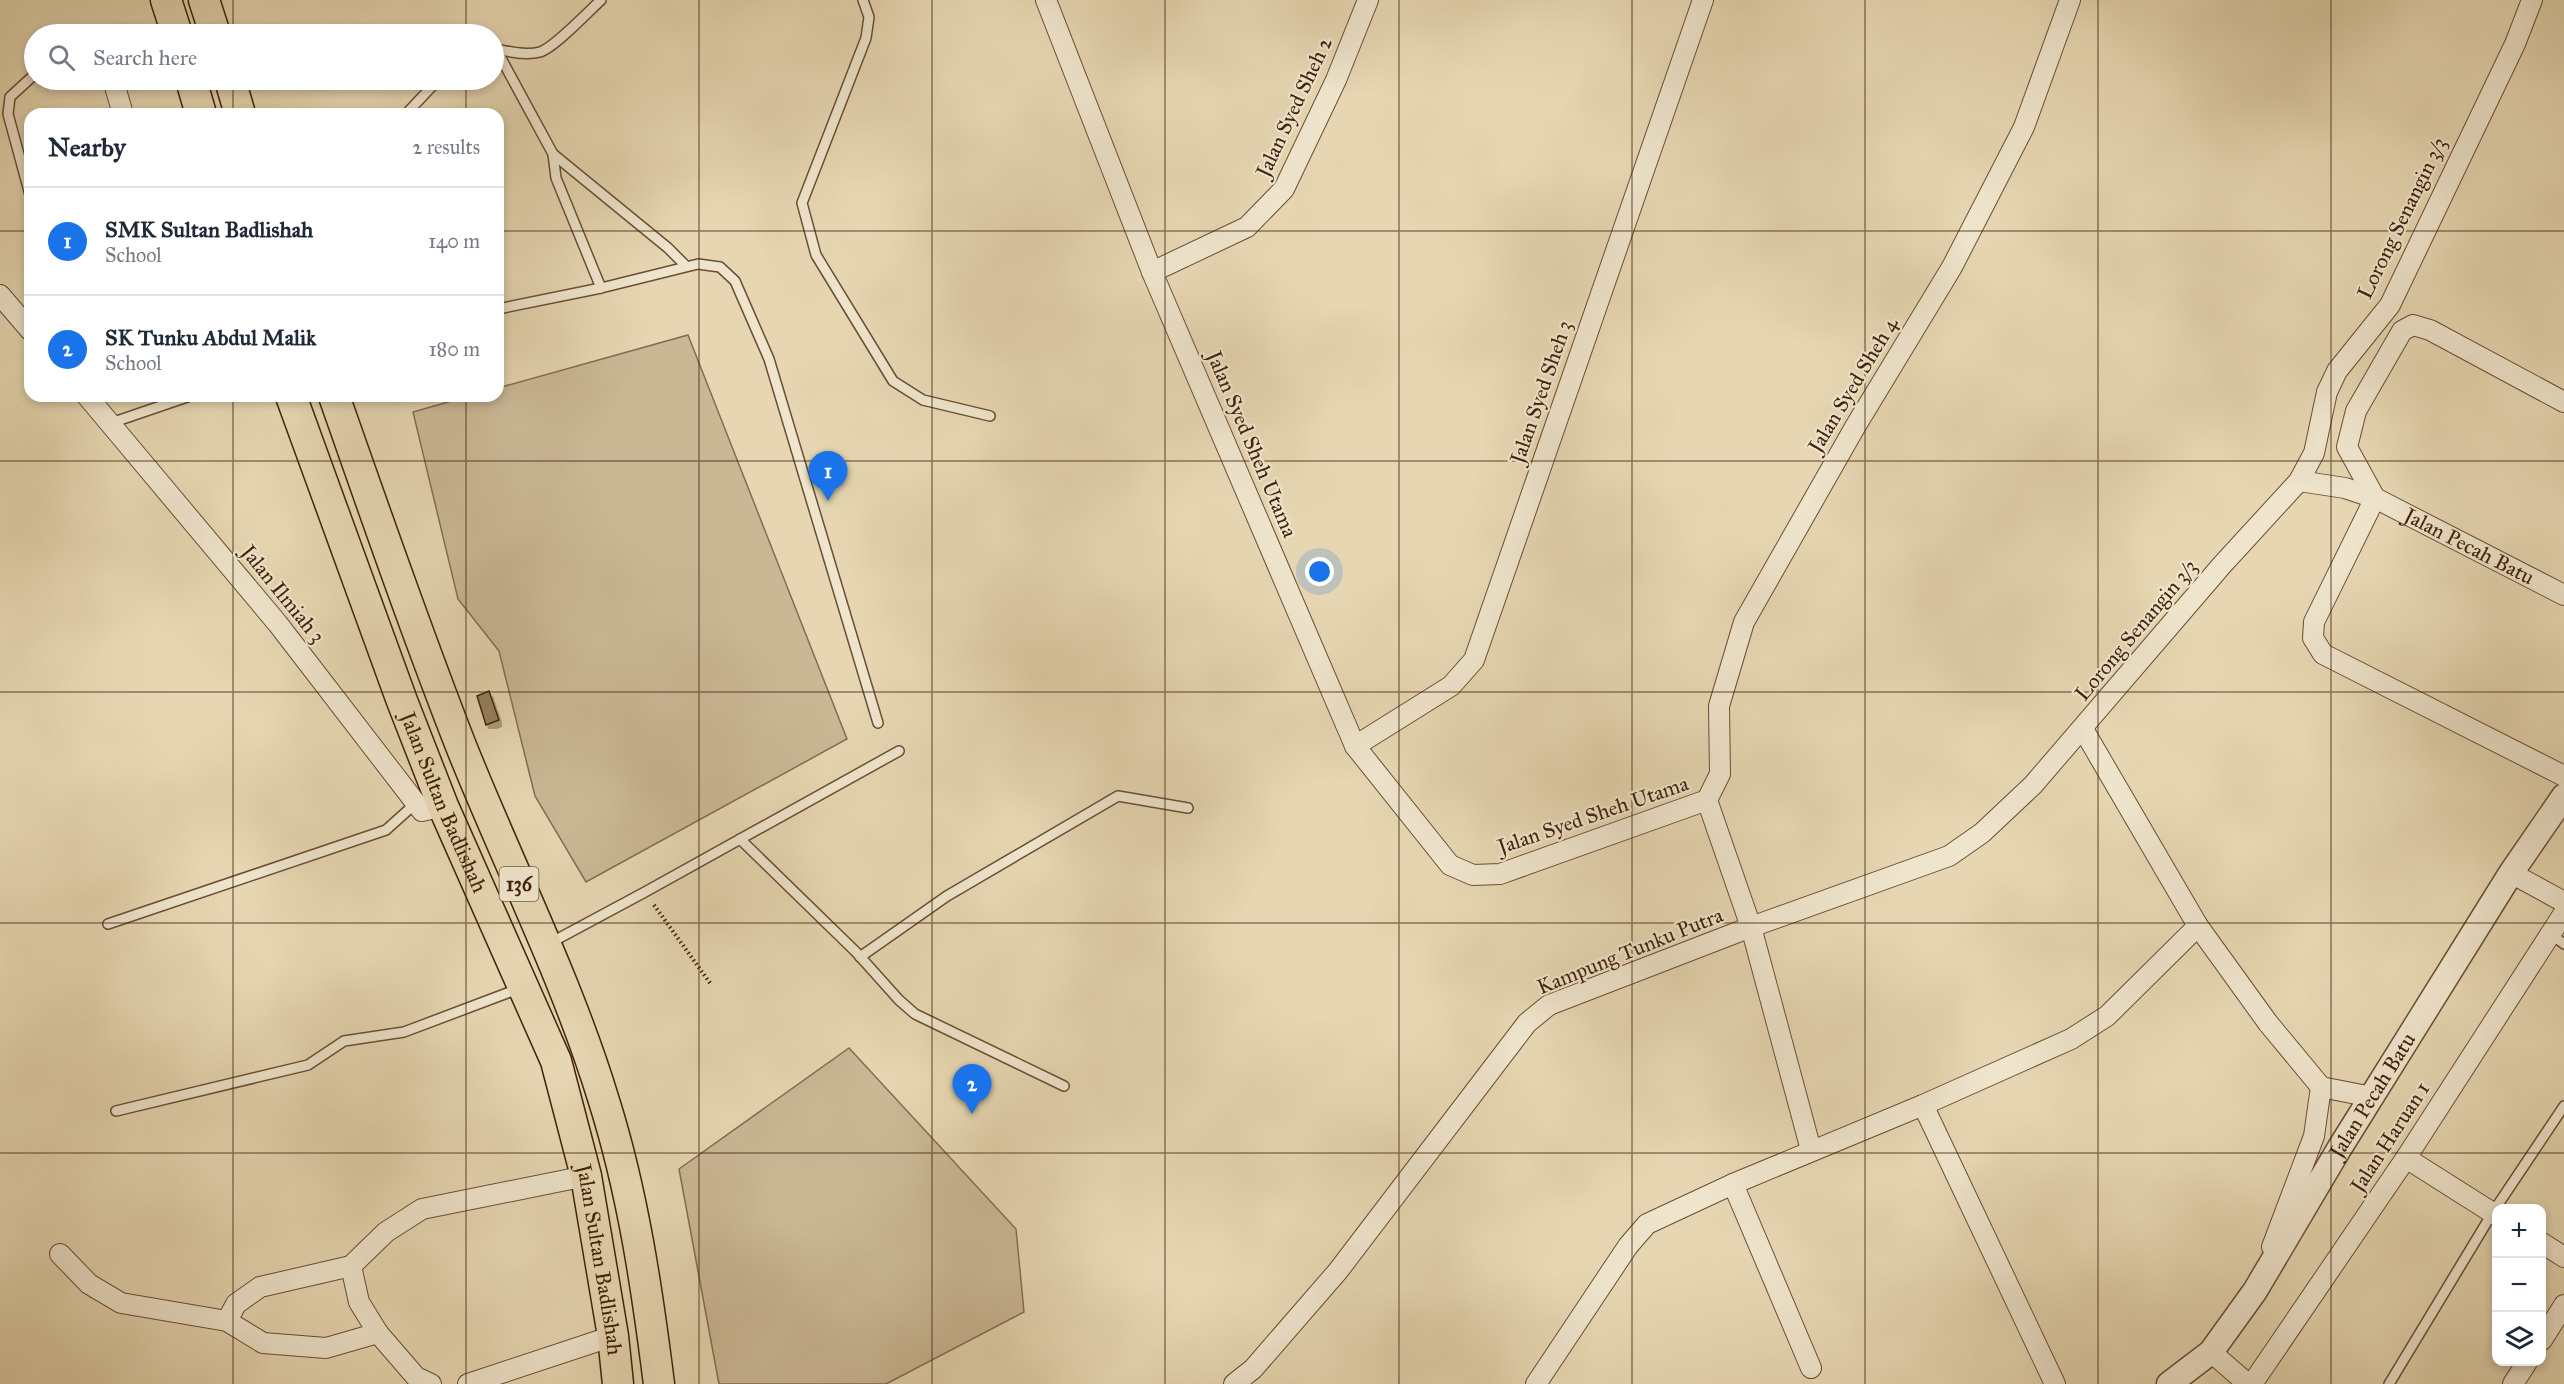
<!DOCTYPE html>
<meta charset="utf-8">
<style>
body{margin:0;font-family:"IM FELL Great Primer",serif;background:#f2f2f3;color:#1f2937}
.controls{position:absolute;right:18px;bottom:18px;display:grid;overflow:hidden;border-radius:12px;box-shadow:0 3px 9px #0003}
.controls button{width:54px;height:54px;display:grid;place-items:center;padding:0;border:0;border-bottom:2px solid #e0e1e3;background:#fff;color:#1f2937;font:30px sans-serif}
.you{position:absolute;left:1320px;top:572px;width:21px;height:21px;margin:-15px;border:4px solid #fff;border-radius:50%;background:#1a73e8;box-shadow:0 0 0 9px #1a73e833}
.badge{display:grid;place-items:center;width:39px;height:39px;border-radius:50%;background:#1a73e8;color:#fff;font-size:20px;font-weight:700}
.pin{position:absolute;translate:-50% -50px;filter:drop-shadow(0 2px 3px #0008)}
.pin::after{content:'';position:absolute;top:32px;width:21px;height:18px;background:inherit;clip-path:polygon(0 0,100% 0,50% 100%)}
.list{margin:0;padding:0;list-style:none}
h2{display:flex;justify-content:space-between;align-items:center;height:78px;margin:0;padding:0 24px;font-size:26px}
h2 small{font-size:20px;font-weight:400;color:#747a83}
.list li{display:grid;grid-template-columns:39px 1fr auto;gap:18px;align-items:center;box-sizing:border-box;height:108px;padding:0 24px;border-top:2px solid #e0e1e3}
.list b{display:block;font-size:22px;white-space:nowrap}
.list p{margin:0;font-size:20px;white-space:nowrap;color:#747a83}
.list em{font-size:20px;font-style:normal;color:#747a83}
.icon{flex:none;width:33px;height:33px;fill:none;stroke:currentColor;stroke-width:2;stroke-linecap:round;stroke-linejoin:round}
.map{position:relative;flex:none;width:2564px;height:1384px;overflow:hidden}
.search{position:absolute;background:#fff;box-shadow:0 3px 9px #0003;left:24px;top:24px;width:480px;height:66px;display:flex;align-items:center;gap:15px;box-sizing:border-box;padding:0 21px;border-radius:33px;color:#747a83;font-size:22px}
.panel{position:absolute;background:#fff;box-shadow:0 3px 9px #0003;left:24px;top:108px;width:480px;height:294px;border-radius:18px}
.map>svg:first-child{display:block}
.green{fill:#cab895;stroke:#856c50;stroke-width:1.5}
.building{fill:#968061;stroke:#40210a;stroke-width:1.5;filter:url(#shadow)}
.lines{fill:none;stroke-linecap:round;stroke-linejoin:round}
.service-casing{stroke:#6a4e34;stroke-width:12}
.minor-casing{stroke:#6a4e34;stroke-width:22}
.tertiary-casing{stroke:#6a4e34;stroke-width:27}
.primary-casing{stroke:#40210a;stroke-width:33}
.path{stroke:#40210a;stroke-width:4;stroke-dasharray:1.5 3;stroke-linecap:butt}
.service{stroke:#efe5cd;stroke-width:9}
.minor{stroke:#efe5cd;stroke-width:20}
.tertiary{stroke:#efe5cd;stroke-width:24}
.primary{stroke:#e6d7b2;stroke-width:30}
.grid{fill:none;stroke:#40210a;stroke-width:1.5;stroke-opacity:0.55}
.labels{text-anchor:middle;stroke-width:4.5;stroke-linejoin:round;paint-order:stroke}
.shield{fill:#efe5cd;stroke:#745c44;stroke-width:1.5}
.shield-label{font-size:20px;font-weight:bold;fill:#40210a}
.street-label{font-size:21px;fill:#40210a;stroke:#efe5cd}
</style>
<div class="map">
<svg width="2564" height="1384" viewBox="0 0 2564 1384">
<defs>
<filter id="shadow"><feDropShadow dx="3.5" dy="6" stdDeviation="0" flood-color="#0004"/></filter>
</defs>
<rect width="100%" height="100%" fill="#e6d7b2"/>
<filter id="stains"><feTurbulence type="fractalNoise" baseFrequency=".00333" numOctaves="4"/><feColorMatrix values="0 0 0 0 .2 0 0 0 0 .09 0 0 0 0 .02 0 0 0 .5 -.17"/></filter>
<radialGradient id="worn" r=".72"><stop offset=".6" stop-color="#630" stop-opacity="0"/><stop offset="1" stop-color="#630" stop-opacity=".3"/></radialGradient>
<g class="green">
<polygon points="688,335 847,739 586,882 535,796 499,651 458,599 413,412 469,396 498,396 498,388"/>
<polygon points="849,1048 1016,1229 1024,1312 886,1384 719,1384 679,1169"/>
</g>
<polygon class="building" points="489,691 499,720 486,725 477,696"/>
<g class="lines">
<defs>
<g id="service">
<polyline points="863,0 869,17 866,38 802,203 816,255 893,381 923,400 990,416"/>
<path d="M494 49C509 51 525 56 540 52 554 48 589 11 601 0"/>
<polyline points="496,49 553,154 556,178 601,288"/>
<polyline points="406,114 438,80"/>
<polyline points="553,154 668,248 686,266"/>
<polyline points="30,195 8,114 10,97 34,75"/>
<polyline points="498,309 601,288 698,264 720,267 735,281 769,359 878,723"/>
<polyline points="111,423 190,396"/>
<polyline points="740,839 856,952 899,1000 915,1014 1064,1086"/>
<polyline points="108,924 386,830 416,803"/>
<polyline points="2551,934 2564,944"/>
<polyline points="550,943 645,892 899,751"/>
<polyline points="860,957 947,896 1118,796 1188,808"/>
<polyline points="116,1111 308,1065 344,1041 404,1032 518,989"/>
<polyline points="2389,1384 2493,1212 2564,1106"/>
</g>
<g id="minor">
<polyline points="1046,0 1152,272 1355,746 1450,865 1473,875 1500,874 1707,800"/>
<polyline points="113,80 123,114"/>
<polyline points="1152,272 1247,227 1284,189 1336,80 1368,0"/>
<polyline points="0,295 30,330"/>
<polyline points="87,396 278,624 422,811 443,806"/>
<polyline points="2564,402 2430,330 2413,325 2402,331 2356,411 2347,447 2375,498 2314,622 2313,638 2323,654 2564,776"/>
<path id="s1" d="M2299 481 2345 488 2375 498 2564 595"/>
<polyline points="2083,729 2198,926 2268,1023 2321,1087 2372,1097"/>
<polyline points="1355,746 1451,686 1474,660 1703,0"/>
<polyline points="1707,800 1720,774 1719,706 1744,622 1855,427 1952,267 2024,127 2070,0"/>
<polyline points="1707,800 1751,927 1811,1150"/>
<polyline points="2511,873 2564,902"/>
<polyline points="1923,1105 2055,1384"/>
<polyline points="2406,1158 2496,1215"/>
<polyline points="1733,1184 1811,1368"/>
<polyline points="2542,1243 2564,1257"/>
<polyline points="2272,1247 2314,1136 2321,1087"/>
<polyline points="60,1254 89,1284 121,1303 227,1321 263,1343 326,1348 378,1333"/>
<polyline points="227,1321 236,1304 260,1287 351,1266"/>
<polyline points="2542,1340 2564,1305"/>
<polyline points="2211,1352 2248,1384"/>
<polyline points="431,1384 416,1377 378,1333 359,1302 351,1266 386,1232 422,1209 586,1176"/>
<polyline points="468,1384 613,1336"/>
<polyline points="1234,1384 1253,1369 1338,1271 1527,1023 1549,1005 1751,927 1949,856 1982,833 2033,785 2222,565 2299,481 2314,453 2327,392 2337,371 2390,305 2515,44 2532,0"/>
<polyline points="1536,1384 1628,1246 1647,1224 1733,1184 1923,1105 2071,1039 2107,1016 2198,926"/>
<polyline points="2252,1384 2406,1158 2564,913"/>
<polyline points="2513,1384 2527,1362"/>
</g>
<g id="tertiary">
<path id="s2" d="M2169 1384 2211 1352 2255 1291 2339 1149 2511 873 2564 796"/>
</g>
<g id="primary">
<polyline points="166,0 177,34"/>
<polyline points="204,0 215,34"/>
<polyline points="191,80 201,114"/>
<polyline points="230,80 240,114"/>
<path id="s3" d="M291 396 402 701 443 806 556 1061 586 1176 613 1336 618 1384"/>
<path d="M334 396C375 513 416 631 461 746 508 864 567 979 604 1101 633 1193 647 1289 659 1384"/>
</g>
</defs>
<use href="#service" class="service-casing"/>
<use href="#minor" class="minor-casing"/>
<use href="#tertiary" class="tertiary-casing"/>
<use href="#primary" class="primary-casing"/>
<polyline class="path" points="654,905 710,983"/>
<use href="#service" class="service"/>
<use href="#minor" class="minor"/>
<use href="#tertiary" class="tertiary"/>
<use href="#primary" class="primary"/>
</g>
<path class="grid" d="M233 0V34M466 0V34M699 0V1384M932 0V1384M1165 0V1384M1399 0V1384M1632 0V1384M1865 0V1384M2098 0V1384M2331 0V1384M233 80V114M466 80V114M0 231H30M498 231H2564M233 396V1384M466 396V1384M0 461H2564M0 692H2564M0 923H2564M0 1153H2564"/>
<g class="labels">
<rect class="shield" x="499.5" y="867" width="39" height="34" rx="4.5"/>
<g class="shield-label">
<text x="519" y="891">136</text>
</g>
<g class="street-label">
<text transform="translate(1294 107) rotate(-65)" y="7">Jalan Syed Sheh 2</text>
<text transform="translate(2402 218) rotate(-64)" y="7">Lorong Senangin 3/3</text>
<text transform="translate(1853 385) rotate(-59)" y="7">Jalan Syed Sheh 4</text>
<text transform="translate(1541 392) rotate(-71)" y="7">Jalan Syed Sheh 3</text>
<text transform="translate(1252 444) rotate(67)" y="7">Jalan Syed Sheh Utama</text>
<text dy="7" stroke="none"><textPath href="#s1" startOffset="184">Jalan Pecah Batu</textPath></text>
<text transform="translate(283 594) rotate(51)" y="7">Jalan Ilmiah 3</text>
<text transform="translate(2136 630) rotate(-50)" y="7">Lorong Senangin 3/3</text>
<text dy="7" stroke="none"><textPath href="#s3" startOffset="434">Jalan Sultan Badlishah</textPath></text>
<text transform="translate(1593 815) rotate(-19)" y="7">Jalan Syed Sheh Utama</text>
<text transform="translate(1630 951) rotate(-22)" y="7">Kampung Tunku Putra</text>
<text dy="7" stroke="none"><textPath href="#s2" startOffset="356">Jalan Pecah Batu</textPath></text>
<text transform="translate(2390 1137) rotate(-57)" y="7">Jalan Haruan 1</text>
<text dy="7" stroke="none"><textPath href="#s3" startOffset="920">Jalan Sultan Badlishah</textPath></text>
</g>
</g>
<rect width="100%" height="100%" filter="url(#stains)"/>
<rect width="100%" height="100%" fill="url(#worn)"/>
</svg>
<div class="controls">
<button>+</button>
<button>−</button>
<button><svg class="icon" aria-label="layers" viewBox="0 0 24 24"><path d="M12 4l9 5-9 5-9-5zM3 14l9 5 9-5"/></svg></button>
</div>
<div class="you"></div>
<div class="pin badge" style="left:828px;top:501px">1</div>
<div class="pin badge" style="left:972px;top:1114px">2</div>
<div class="search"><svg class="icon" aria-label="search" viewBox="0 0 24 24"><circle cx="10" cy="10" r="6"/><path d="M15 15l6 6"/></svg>Search here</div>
<section class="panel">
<h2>Nearby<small>2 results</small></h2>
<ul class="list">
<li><span class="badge">1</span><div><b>SMK Sultan Badlishah</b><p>School</p></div><em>140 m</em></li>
<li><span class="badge">2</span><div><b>SK Tunku Abdul Malik</b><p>School</p></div><em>180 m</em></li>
</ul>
</section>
</div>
